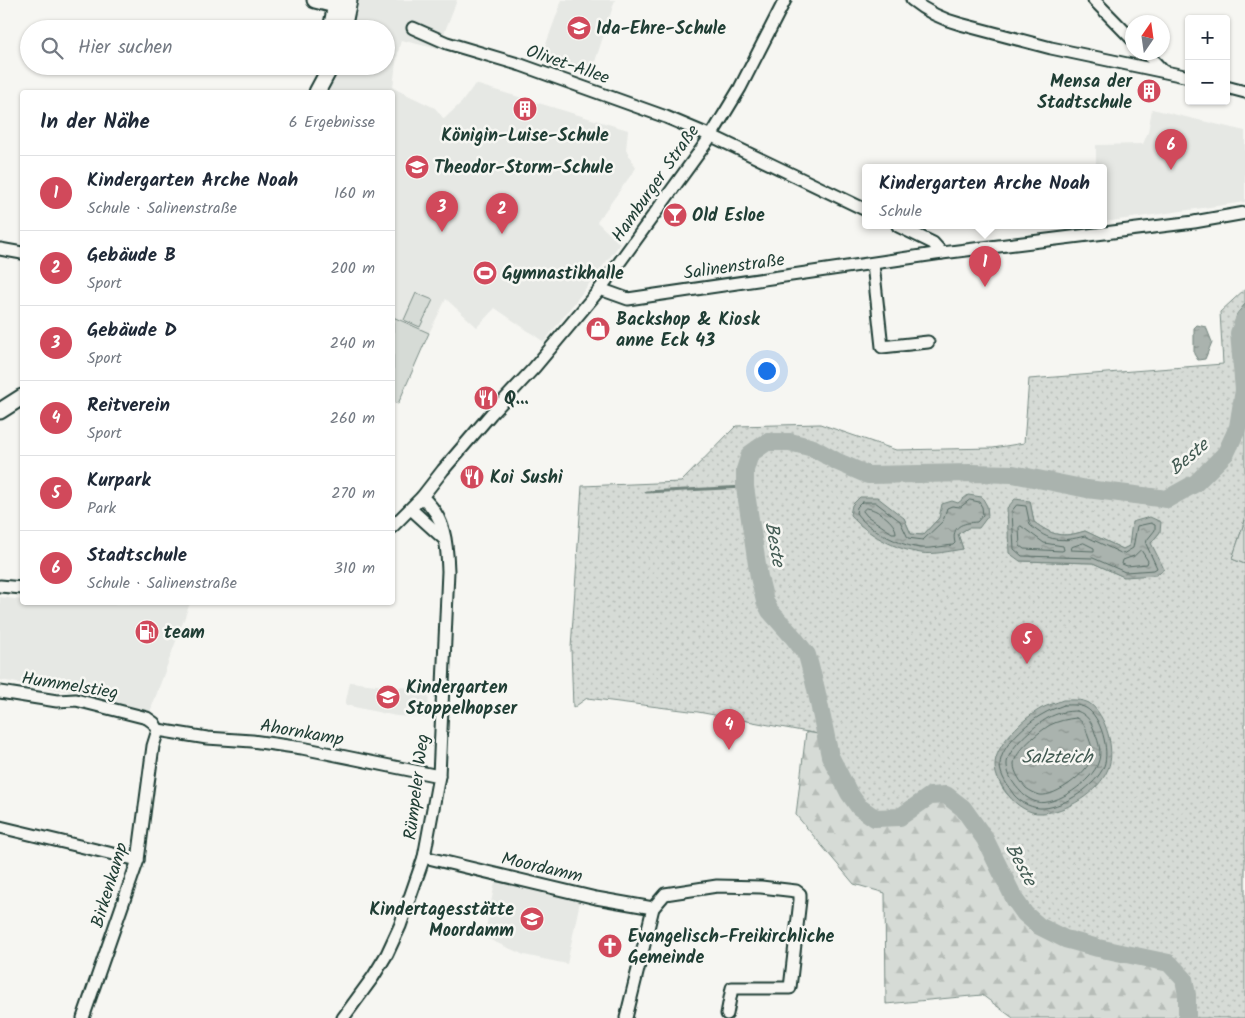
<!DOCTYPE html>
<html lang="de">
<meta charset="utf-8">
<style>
body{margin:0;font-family:Kalam,sans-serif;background:#f6f6f7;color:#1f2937}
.controls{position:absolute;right:15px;top:15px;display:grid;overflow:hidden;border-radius:5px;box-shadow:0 1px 4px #0004}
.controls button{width:45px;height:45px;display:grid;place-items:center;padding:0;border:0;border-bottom:1px solid #e0e1e3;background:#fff;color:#1f2937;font:25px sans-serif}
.compass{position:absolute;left:1125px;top:15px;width:45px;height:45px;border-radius:50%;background:#fff;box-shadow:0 1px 4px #0004;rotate:13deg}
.you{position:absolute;left:766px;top:370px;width:18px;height:18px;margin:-12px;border:4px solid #fff;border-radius:50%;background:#1a73e8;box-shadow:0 0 0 8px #1a73e833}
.badge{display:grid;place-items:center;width:32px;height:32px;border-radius:50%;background:#d1495b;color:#fff;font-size:16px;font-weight:700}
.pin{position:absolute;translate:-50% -41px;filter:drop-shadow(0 1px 2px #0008)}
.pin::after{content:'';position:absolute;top:26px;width:18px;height:15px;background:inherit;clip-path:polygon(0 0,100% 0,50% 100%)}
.popup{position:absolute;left:862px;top:164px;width:245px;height:65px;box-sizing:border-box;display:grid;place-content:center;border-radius:5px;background:#fff;filter:drop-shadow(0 1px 4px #0005);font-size:16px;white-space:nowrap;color:#747a83}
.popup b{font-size:19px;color:#1f2937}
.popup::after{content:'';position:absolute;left:50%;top:100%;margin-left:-10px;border:10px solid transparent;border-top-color:#fff}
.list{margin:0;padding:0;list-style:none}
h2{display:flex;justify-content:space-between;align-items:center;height:65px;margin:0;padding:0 20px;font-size:21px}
h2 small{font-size:16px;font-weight:400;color:#747a83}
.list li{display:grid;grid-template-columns:32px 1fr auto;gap:15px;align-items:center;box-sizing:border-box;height:75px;padding:0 20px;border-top:1px solid #e0e1e3}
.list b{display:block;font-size:19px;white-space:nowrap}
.list p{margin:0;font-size:16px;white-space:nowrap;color:#747a83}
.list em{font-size:16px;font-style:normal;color:#747a83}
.icon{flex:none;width:28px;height:28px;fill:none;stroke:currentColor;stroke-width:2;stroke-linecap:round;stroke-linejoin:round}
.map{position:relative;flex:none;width:1245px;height:1018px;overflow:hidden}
.search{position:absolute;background:#fff;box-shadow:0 1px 4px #0004;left:20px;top:20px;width:375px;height:55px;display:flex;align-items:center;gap:12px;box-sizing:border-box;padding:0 18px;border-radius:28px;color:#747a83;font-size:19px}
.panel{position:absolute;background:#fff;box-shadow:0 1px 4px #0004;left:20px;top:90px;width:375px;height:515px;border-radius:5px}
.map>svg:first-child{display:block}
.built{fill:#e6e8e4}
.green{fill:url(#green-dots);stroke:#7a8c85;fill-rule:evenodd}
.forest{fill:url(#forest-firs);stroke:#7a8c85}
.pitch{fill:#d6dbd6;stroke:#7a8c85}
.water{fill:url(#water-ripples);stroke:#72847d}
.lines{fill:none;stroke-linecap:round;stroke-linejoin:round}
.shore{stroke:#576c65;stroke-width:1}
.stream{stroke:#72847d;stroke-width:3}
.river{stroke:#aab3ae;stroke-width:18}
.minor-casing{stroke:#1f3d34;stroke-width:15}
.major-casing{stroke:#1f3d34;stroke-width:19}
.minor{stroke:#f6f6f2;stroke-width:11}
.major{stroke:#f6f6f2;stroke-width:15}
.labels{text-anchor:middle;stroke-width:5;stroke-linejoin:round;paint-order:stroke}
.poi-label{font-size:18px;font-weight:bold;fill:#1f3d34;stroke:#f6f6f2;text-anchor:start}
.street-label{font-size:18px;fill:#1f3d34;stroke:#f6f6f2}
.water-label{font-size:19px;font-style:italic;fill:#425a52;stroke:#f6f6f2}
</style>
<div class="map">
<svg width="1245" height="1018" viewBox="0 0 1245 1018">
<defs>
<pattern id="green-dots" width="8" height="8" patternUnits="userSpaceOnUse" patternTransform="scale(1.25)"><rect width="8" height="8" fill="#d6dbd6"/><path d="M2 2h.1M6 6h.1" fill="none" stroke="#b7bdb8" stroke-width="1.8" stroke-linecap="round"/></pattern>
<pattern id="forest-firs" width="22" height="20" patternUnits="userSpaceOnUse" patternTransform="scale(1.25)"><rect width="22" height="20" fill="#d6dbd6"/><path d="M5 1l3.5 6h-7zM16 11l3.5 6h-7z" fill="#b7bdb8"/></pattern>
<pattern id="water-ripples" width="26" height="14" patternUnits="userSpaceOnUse" patternTransform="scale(1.25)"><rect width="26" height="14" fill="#aab3ae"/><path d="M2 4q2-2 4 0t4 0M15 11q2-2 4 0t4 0" fill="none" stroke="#8a938e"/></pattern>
</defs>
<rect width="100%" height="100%" fill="#f6f6f2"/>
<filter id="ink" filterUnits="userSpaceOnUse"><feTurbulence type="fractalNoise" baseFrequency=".02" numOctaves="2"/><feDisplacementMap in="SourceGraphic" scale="10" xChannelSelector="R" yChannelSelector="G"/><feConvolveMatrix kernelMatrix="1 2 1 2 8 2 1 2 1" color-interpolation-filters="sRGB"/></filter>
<g filter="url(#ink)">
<g class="built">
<polygon points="355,0 457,0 438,49 401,40 396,61 393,88 435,108 444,119 462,102 475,84 628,130 626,150 636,168 597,222 620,244 544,342 495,308 477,327 446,299 429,333 393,317 392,92 328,92 341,66 386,66 386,29 352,29"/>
<polygon points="562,0 615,0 591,74 542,55"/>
<polygon points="1152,109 1245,131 1245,202 1104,222 1104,168 1096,168 1096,145 1143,144 1148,132"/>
<polygon points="0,597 22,600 22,602 105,604 190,603 150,712 66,691 0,680"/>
<polygon points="350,682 394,687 429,688 428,718 396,716 345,705"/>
<polygon points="496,878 580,901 567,964 524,955 484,937"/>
</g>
<path class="green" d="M1245 289V304L1237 314 1240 332 1245 322V520L1232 559 1245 564V1018H1187V995L1169 963 1065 939 1039 926 1025 914 1015 900 985 839 963 808 946 795 930 796 900 817 875 818 859 807 849 793 830 756 824 735 698 712 587 698 573 708 571 648 582 486 681 482 736 426 820 424 896 450 993 448 1024 443 1029 379 1223 364 1220 312ZM1030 501 1034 522C1053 536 1062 538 1085 531L1123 549 1160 532 1124 577 1093 563 1020 561ZM904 518 911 534 923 535 939 518 968 528 958 534 963 549 859 525ZM1088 703C1101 713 1105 727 1110 742L1024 808C1014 802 1001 791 999 779L1011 734 1029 717Z"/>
<polygon class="forest" points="806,732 824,735 830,756 836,770 849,793 859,807 875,818 900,817 930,796 946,795 963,808 985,839 1015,900 1025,914 1039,926 1065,939 1098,948 1169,963 1184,979 1187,995 1187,1018 1013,1018 982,995 886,1004 885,893 854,884 796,815"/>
<g class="pitch">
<polygon points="416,293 433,300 420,327 404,320"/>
<polygon points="393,317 429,333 398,404 393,402"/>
<polygon points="1245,520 1245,564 1232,559"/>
</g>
<g class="water">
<polygon points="1245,304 1245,322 1239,333 1234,326 1237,314"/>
<polygon points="1197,325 1206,327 1212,342 1205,359 1198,360 1194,354 1194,328"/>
<path d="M968 495 982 497 987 506 988 516 979 528H968L958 534 963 549C950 551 933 555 921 553 894 549 868 535 850 515L852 505 860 497H877L904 518 911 534 923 535 939 518 942 504 952 501 958 503Z"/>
<path d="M1015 499 1030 501 1034 522C1053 536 1062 538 1085 531L1123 549 1129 546 1132 522 1150 517 1161 522 1160 532 1151 543 1164 569 1156 575 1124 577 1093 563 1020 561 1009 553 1007 508Z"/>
<path d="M1063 700C1072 700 1081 699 1089 703 1106 714 1116 751 1108 769 1099 792 1066 813 1041 813 1029 814 1016 805 1009 796 1002 787 995 777 995 766 994 745 1025 717 1042 708 1048 705 1056 703 1063 700Z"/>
</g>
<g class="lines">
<g class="shore">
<path d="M970 500 979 502 982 507 983 515 977 522C962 523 951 526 955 543L953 545C943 546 931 549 921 548 901 546 868 530 856 513L857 507 862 502H875L900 521 908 538 923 540 943 521 947 508 952 506 960 507Z"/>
<path d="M1017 505 1026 506 1030 525C1049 542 1061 542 1085 536L1123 554 1133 548 1137 526 1151 523 1155 525V530L1147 540 1146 544 1157 568 1154 570 1125 572 1093 558 1022 556 1014 549 1012 511Z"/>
<path d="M866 508C876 508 896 522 896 533H892L867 516 863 511Z"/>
<polygon points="1021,526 1044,543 1063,546 1064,550 1062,551 1024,549 1020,546 1019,528"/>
<polygon points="1084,543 1094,548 1094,551 1071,550 1072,547"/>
<polygon points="1141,550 1148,561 1147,564 1127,566 1122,564 1123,560 1134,556"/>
<path d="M1064 705C1071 705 1079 704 1086 708 1101 716 1110 751 1104 766 1097 785 1064 807 1044 808 1033 809 1021 803 1014 795 1008 786 1000 776 1000 765 1000 746 1028 722 1043 714 1049 710 1057 708 1064 705Z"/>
<path d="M1077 711C1088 715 1092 723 1095 733 1099 743 1102 753 1098 763 1093 780 1056 807 1037 802 1032 801 1024 796 1021 792 1014 785 1008 776 1007 766 1005 750 1035 725 1048 718 1057 713 1066 711 1077 711Z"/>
<path d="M1076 718C1084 721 1086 729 1088 736 1091 744 1094 751 1091 759 1087 773 1056 797 1040 795 1036 794 1030 791 1026 788 1021 782 1014 773 1014 764 1014 752 1040 731 1050 725 1058 721 1067 719 1076 718Z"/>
</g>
<polyline class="stream" points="646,492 745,487"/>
<polyline class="river" points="1187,1018 1187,995 1184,979 1169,963 1098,948 1065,939 1039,926 1025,914 1015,900 985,839 963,808 946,795 930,796 900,817 875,818 859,807 849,793 830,756 816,689 807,655 794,638 770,611 765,601 759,577 745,487 745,470 750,454 767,442 790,442 813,448 838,462 868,475 970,473 1013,474 1087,489 1167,499 1196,483 1226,453 1238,427 1244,390 1239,333 1245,318"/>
<defs>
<g id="minor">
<path d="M912 0C927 12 941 19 960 24L1051 48 1189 77"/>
<polyline points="1094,0 1132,39"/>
<polyline points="413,28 447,43 521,65 666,117 716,138 866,210"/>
<polyline points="1145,52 1163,71"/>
<polyline points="1226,87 1245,92"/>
<polyline points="898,226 933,243 942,253"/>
<polyline points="0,249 22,253"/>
<polyline points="873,264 882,347 928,342"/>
<polyline points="600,289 628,299 942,253 1194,222 1245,213"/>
<polyline points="411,509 444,539"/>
<polyline points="392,527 422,497 443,470 491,414 534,368 600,289 711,136 740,88 785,0"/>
<polyline points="0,586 22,588"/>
<polyline points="0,692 57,701 76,700 147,718 154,723 158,730"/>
<polyline points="158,730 207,738 252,741 302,748 439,776"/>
<polyline points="0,827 138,860"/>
<polyline points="424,857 596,898 653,908"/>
<polyline points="83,1018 138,860 153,746 158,730"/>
<path d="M343 1018 373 977 387 954 400 926 424 857 439 776 448 571C447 542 445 517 422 497"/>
<polyline points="626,1018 653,908 665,894 717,886 761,887 796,891 800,894 800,900 790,988 732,988 727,1014"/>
</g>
<g id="major">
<polyline points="315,0 347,8"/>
<polyline points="331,29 337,0"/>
<polyline points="343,29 349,0"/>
<polyline points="317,92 331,66"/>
<polyline points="0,411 22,397"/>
</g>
</defs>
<use href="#minor" class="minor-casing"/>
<use href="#major" class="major-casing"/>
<use href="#minor" class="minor"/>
<use href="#major" class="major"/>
</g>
</g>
<defs>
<symbol id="school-disc" viewBox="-11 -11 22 22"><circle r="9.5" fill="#d1495b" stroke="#f6f6f2"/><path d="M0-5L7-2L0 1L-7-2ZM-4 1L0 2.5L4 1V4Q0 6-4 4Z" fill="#fff"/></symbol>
<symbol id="building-disc" viewBox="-11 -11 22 22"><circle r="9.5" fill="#d1495b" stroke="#f6f6f2"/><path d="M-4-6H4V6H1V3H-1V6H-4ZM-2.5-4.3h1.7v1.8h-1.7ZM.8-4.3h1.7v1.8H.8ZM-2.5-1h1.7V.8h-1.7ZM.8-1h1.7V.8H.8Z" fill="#fff"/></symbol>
<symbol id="bar-disc" viewBox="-11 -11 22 22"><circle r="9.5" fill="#d1495b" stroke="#f6f6f2"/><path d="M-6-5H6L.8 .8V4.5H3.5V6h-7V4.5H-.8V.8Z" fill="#fff"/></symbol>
<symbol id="stadium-disc" viewBox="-11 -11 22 22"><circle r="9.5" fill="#d1495b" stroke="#f6f6f2"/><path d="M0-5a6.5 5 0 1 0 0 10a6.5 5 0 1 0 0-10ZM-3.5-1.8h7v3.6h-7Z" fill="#fff"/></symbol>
<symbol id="shop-disc" viewBox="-11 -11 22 22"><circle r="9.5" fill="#d1495b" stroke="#f6f6f2"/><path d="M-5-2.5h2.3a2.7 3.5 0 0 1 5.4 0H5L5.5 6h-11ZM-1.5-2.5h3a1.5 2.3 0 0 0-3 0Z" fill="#fff"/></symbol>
<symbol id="restaurant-disc" viewBox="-11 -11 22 22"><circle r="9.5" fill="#d1495b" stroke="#f6f6f2"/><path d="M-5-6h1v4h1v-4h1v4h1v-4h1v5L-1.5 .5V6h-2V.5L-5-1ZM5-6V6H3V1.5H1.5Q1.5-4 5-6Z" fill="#fff"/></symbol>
<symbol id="fuel-disc" viewBox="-11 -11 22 22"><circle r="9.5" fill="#d1495b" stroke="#f6f6f2"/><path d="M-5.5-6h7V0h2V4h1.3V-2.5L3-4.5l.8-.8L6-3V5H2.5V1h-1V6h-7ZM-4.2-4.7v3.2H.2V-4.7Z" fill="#fff"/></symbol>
<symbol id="church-disc" viewBox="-11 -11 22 22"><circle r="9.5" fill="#d1495b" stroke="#f6f6f2"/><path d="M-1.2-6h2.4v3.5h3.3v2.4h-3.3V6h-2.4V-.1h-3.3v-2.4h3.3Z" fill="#fff"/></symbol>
</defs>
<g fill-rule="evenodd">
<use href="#school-disc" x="565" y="14" width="28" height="28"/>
<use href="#building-disc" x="1135" y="77" width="28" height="28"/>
<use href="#building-disc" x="511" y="95" width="28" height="28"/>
<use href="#school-disc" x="403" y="153" width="28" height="28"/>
<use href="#bar-disc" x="661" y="201" width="28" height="28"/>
<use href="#stadium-disc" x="471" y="259" width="28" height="28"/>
<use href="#shop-disc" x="584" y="315" width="28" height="28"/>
<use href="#restaurant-disc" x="472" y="384" width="28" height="28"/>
<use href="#restaurant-disc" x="458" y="463" width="28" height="28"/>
<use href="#fuel-disc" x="133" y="618" width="28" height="28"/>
<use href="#school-disc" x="374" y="683" width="28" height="28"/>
<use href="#school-disc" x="518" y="905" width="28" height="28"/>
<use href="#church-disc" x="596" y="932" width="28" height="28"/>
</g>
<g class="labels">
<g class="poi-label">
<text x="596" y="34">Ida-Ehre-Schule</text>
<text x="1132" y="87" text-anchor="end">Mensa der<tspan x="1132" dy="21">Stadtschule</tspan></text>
<text x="525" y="141" text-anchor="middle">Königin-Luise-Schule</text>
<text x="434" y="173">Theodor-Storm-Schule</text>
<text x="692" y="221">Old Esloe</text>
<text x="502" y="279">Gymnastikhalle</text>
<text x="616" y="325">Backshop &amp; Kiosk<tspan x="616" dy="21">anne Eck 43</tspan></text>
<text x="504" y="404">Q...</text>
<text x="490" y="483">Koi Sushi</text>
<text x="164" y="638">team</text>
<text x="406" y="693">Kindergarten<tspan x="406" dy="21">Stoppelhopser</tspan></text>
<text x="514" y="915" text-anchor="end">Kindertagesstätte<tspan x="514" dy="21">Moordamm</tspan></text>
<text x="628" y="942">Evangelisch-Freikirchliche<tspan x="628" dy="21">Gemeinde</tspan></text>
</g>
<g class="street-label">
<text transform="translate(568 64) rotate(19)" y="6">Olivet-Allee</text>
<text transform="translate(655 183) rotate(-55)" y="6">Hamburger Straße</text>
<text transform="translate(734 266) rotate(-8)" y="6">Salinenstraße</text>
<text transform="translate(70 685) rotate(9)" y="6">Hummelstieg</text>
<text transform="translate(302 732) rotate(10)" y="6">Ahornkamp</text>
<text transform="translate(416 787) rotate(-83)" y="6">Rümpeler Weg</text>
<text transform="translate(542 867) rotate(13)" y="6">Moordamm</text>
<text transform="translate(109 885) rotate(-73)" y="6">Birkenkamp</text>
</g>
<g class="water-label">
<text transform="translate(1188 456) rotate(-40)" y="7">Beste</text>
<text transform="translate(776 544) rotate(80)" y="7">Beste</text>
<text x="1057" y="763">Salzteich</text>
<text transform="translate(1022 864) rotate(62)" y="7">Beste</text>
</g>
</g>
</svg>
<div class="controls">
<button>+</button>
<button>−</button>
</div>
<svg class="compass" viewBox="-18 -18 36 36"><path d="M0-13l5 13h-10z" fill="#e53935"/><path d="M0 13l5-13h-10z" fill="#747a83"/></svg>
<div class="you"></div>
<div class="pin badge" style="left:985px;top:287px">1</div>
<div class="popup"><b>Kindergarten Arche Noah</b>Schule</div>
<div class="pin badge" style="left:502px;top:234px">2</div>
<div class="pin badge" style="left:442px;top:232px">3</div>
<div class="pin badge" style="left:729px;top:750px">4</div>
<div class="pin badge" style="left:1027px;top:664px">5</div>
<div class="pin badge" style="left:1171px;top:170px">6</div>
<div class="search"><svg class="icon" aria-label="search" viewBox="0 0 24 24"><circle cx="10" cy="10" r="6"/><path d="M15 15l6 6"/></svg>Hier suchen</div>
<section class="panel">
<h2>In der Nähe<small>6 Ergebnisse</small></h2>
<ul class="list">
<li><span class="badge">1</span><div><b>Kindergarten Arche Noah</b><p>Schule · Salinenstraße</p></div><em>160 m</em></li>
<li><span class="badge">2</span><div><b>Gebäude B</b><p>Sport</p></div><em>200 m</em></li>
<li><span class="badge">3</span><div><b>Gebäude D</b><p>Sport</p></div><em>240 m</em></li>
<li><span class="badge">4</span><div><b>Reitverein</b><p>Sport</p></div><em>260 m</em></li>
<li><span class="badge">5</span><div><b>Kurpark</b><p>Park</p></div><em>270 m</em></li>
<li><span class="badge">6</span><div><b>Stadtschule</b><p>Schule · Salinenstraße</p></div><em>310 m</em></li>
</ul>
</section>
</div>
